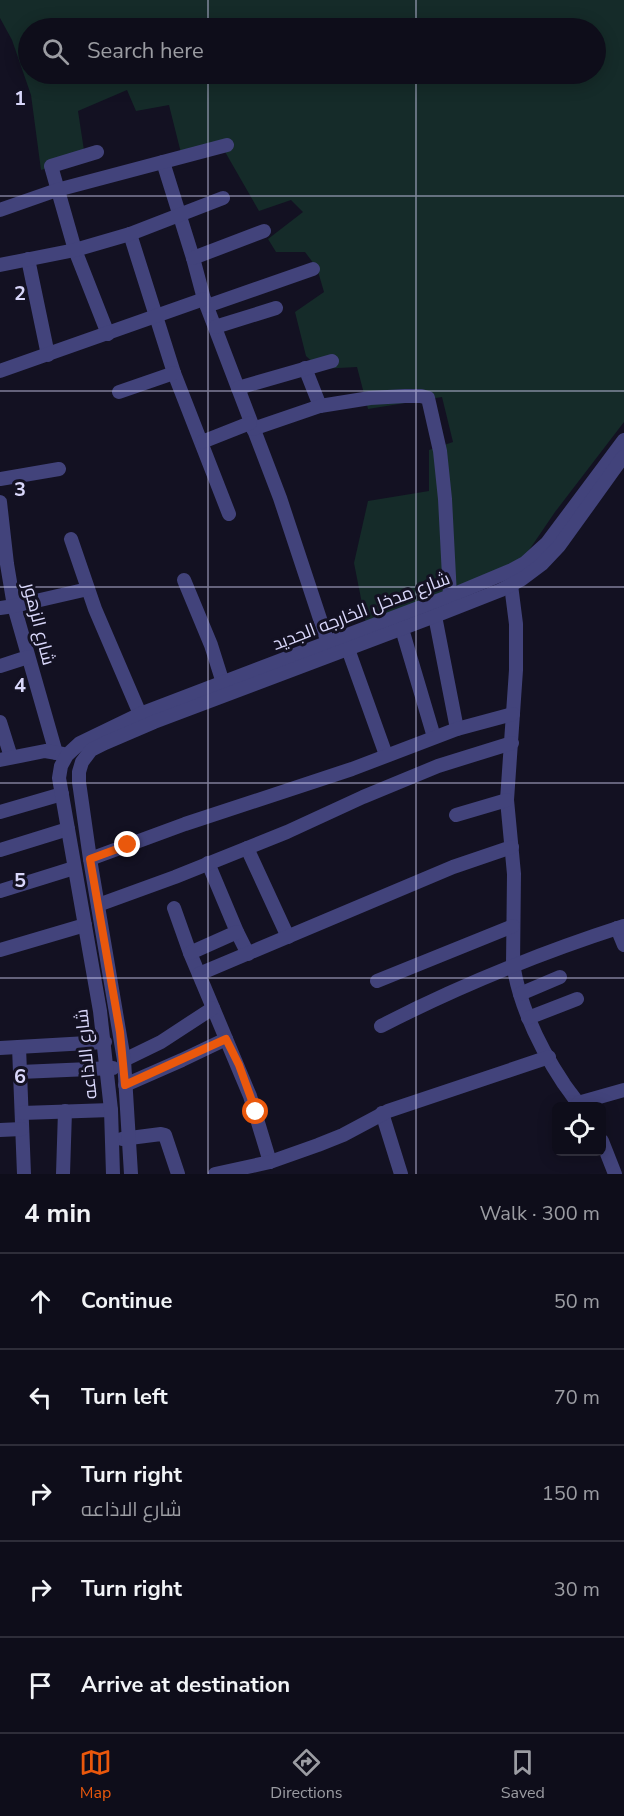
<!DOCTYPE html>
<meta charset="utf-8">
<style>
body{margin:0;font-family:"Nunito Sans",Cairo,sans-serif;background:#1c1b27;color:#f1f3f6}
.controls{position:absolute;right:18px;bottom:18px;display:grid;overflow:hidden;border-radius:9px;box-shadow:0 3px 15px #0003}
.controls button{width:54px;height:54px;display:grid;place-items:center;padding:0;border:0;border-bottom:2px solid #2e2d39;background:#0e0d1a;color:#f1f3f6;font:30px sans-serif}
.stop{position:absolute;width:18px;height:18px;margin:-14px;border:4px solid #ea580c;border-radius:50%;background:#fff}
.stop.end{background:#ea580c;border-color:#fff;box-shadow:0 2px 6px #0008}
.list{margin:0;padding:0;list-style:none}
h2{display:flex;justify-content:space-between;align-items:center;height:78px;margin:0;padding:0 24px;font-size:26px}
h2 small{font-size:20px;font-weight:400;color:#9b9ca2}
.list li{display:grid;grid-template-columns:39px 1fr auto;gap:18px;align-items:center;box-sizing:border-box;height:96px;padding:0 24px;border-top:2px solid #2e2d39}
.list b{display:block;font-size:22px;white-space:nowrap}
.list p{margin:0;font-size:20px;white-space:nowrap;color:#9b9ca2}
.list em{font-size:20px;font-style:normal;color:#9b9ca2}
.icon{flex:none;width:33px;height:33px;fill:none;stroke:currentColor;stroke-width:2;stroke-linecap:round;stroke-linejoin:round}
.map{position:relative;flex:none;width:624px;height:1174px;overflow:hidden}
.search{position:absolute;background:#0e0d1a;box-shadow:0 3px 15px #0003;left:18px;right:18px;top:18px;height:66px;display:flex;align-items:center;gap:15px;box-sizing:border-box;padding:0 21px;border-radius:33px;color:#9b9ca2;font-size:22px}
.sheet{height:558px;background:#0e0d1a}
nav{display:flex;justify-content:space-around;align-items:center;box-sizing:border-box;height:84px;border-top:2px solid #2e2d39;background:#0e0d1a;font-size:16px;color:#9b9ca2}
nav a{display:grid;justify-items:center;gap:3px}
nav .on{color:#ea580c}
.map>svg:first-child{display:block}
.green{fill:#152b29;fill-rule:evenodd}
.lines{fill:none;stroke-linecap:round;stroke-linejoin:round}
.minor{stroke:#42437b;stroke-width:14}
.route{stroke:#ea580c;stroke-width:8}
.grid{fill:none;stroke:#d9d7fa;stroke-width:1.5;stroke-opacity:0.55}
.labels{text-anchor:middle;stroke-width:6;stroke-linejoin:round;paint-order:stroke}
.street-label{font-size:18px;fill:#d9d7fa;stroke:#131122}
.grid-label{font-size:20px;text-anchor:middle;font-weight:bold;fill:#d9d7fa;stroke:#131122;stroke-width:6;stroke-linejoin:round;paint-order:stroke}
</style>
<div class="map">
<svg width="624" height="1174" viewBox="0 0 624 1174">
<rect width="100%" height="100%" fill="#131122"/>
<path class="green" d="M0 0H624V422L555 512 525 556 368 634 354 563 368 501 429 491V450L453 442 442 397 368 409 357 367 320 369 306 356 295 312 324 292 317 268 305 252H276L268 239 303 212 291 200 259 211 224 150 183 161 169 105 136 111 127 90 78 111 85 157 41 170 31 95 12 40 0 18ZM28 28H596V74H28Z"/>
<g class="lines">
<g class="minor">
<polyline points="97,152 51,166 75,250 108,334"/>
<polyline points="163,162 193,258 204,299 280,498 328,643"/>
<polyline points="0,210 57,190 227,145"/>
<polyline points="130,234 174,373 229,514"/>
<polyline points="193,258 264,231"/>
<polyline points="28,259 48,355"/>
<polyline points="0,265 75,250 130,234 223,198"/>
<polyline points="207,306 313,269"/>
<polyline points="215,327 276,308"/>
<polyline points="305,368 320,406"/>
<polyline points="0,371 204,299"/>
<polyline points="238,388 332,361"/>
<polyline points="119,392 174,373"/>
<polyline points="253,429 320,406 370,398 405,396 421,396 428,398 440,451 445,499 450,596"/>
<polyline points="202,442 250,423"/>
<polyline points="0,479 59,469"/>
<polyline points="0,502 7,564 14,606 56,753"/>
<polyline points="71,539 95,609 140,714"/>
<polyline points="184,580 211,645 223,683"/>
<path d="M511 585 516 624V670L507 800 514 874 513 964C520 1007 540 1048 564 1084 569 1091 575 1099 580 1106"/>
<polyline points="0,608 14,606 88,589"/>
<polyline points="435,616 457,729"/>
<polyline points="402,629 434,737"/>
<polyline points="348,649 386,755"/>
<polyline points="0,666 28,657"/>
<polyline points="0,722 11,757"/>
<polyline points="0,760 45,751 63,754"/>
<polyline points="0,812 62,794"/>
<polyline points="456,815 507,800"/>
<polyline points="247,848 288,937"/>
<polyline points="0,850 68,829"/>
<polyline points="90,859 185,824 352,769 457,729 513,714"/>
<polyline points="208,863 237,932 248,954"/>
<polyline points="0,891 74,868"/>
<polyline points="98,905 175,877 287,832 363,797 438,766 512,743"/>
<polyline points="174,908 190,953 250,1096 270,1162"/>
<polyline points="617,928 624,945"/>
<polyline points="0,950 85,925"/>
<polyline points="190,953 237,932"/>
<polyline points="199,974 453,867 512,847"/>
<polyline points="377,981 513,926"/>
<polyline points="520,994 560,977"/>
<polyline points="528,1018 577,999"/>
<path d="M381 1026C459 986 540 953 624 926"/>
<polyline points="19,1047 24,1174"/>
<polyline points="0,1048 105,1042"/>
<polyline points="124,1060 161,1042 213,1008"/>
<polyline points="20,1072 113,1068"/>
<polyline points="125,1085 182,1060 226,1039"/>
<polyline points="578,1103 624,1090"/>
<polyline points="22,1113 111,1110"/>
<polyline points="382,1113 401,1174"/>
<polyline points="0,1130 22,1129"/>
<polyline points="122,1139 161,1134 165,1135 178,1174"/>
<polyline points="602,1141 615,1174"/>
<polyline points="63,1174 65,1111"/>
<polyline points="113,1174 111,1110 100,1011 59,778 61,766 67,755 80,743 140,714 450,596 512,570 525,563 547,543 624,440"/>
<polyline points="131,1174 124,1060 90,859 79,782 79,772 82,762 91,750 105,743 154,722 435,616 501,590 522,579 542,564 559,546 623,457"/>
<polyline points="215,1174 270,1162 318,1145 343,1135 388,1111 549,1057"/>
</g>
</g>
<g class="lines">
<polyline class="route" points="128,845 90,859 120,1032 125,1085 226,1039 239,1065 256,1112"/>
</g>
<path class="grid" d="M208 0V28M416 0V28M208 74V1174M416 74V1174M0 196H624M0 391H624M0 587H624M0 783H624M0 978H624"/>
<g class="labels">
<g class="street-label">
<text transform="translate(361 611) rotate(-21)" y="6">شارع مدخل الخارجه الجديد</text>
<text transform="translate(39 624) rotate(76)" y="6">شارع الزهور</text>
<text transform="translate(86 1054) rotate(-96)" y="6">شارع الاذاعه</text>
</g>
</g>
<g class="grid-label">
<text x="20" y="105">1</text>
<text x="20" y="300">2</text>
<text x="20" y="496">3</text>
<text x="20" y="692">4</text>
<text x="20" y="887">5</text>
<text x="20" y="1083">6</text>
</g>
</svg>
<div class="controls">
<button><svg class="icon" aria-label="locate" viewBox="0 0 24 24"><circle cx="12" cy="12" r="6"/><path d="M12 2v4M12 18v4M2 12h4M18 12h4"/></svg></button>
</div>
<div class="stop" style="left:256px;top:1112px"></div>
<div class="stop end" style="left:128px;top:845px"></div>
<div class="search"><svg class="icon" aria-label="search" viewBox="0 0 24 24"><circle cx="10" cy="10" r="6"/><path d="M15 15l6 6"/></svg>Search here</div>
</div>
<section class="sheet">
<h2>4 min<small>Walk · 300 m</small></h2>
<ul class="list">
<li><svg class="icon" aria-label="ahead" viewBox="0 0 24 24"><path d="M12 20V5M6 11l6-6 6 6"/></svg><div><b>Continue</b></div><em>50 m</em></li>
<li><svg class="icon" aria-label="left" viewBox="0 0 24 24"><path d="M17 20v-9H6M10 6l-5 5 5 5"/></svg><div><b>Turn left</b></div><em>70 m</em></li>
<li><svg class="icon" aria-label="right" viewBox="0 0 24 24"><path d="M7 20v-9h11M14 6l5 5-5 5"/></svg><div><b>Turn right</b><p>شارع الاذاعه</p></div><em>150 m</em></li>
<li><svg class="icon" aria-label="right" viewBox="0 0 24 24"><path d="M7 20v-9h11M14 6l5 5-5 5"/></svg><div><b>Turn right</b></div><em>30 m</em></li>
<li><svg class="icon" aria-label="arrive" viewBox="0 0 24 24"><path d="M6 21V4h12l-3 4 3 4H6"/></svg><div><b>Arrive at destination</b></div></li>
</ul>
</section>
<nav>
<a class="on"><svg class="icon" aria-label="map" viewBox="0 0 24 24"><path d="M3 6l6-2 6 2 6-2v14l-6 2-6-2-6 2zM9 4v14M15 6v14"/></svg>Map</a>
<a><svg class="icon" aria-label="directions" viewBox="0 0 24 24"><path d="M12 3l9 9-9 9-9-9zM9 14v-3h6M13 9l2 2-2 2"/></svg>Directions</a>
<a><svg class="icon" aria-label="saved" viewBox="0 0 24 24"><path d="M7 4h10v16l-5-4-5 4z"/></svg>Saved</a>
</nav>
